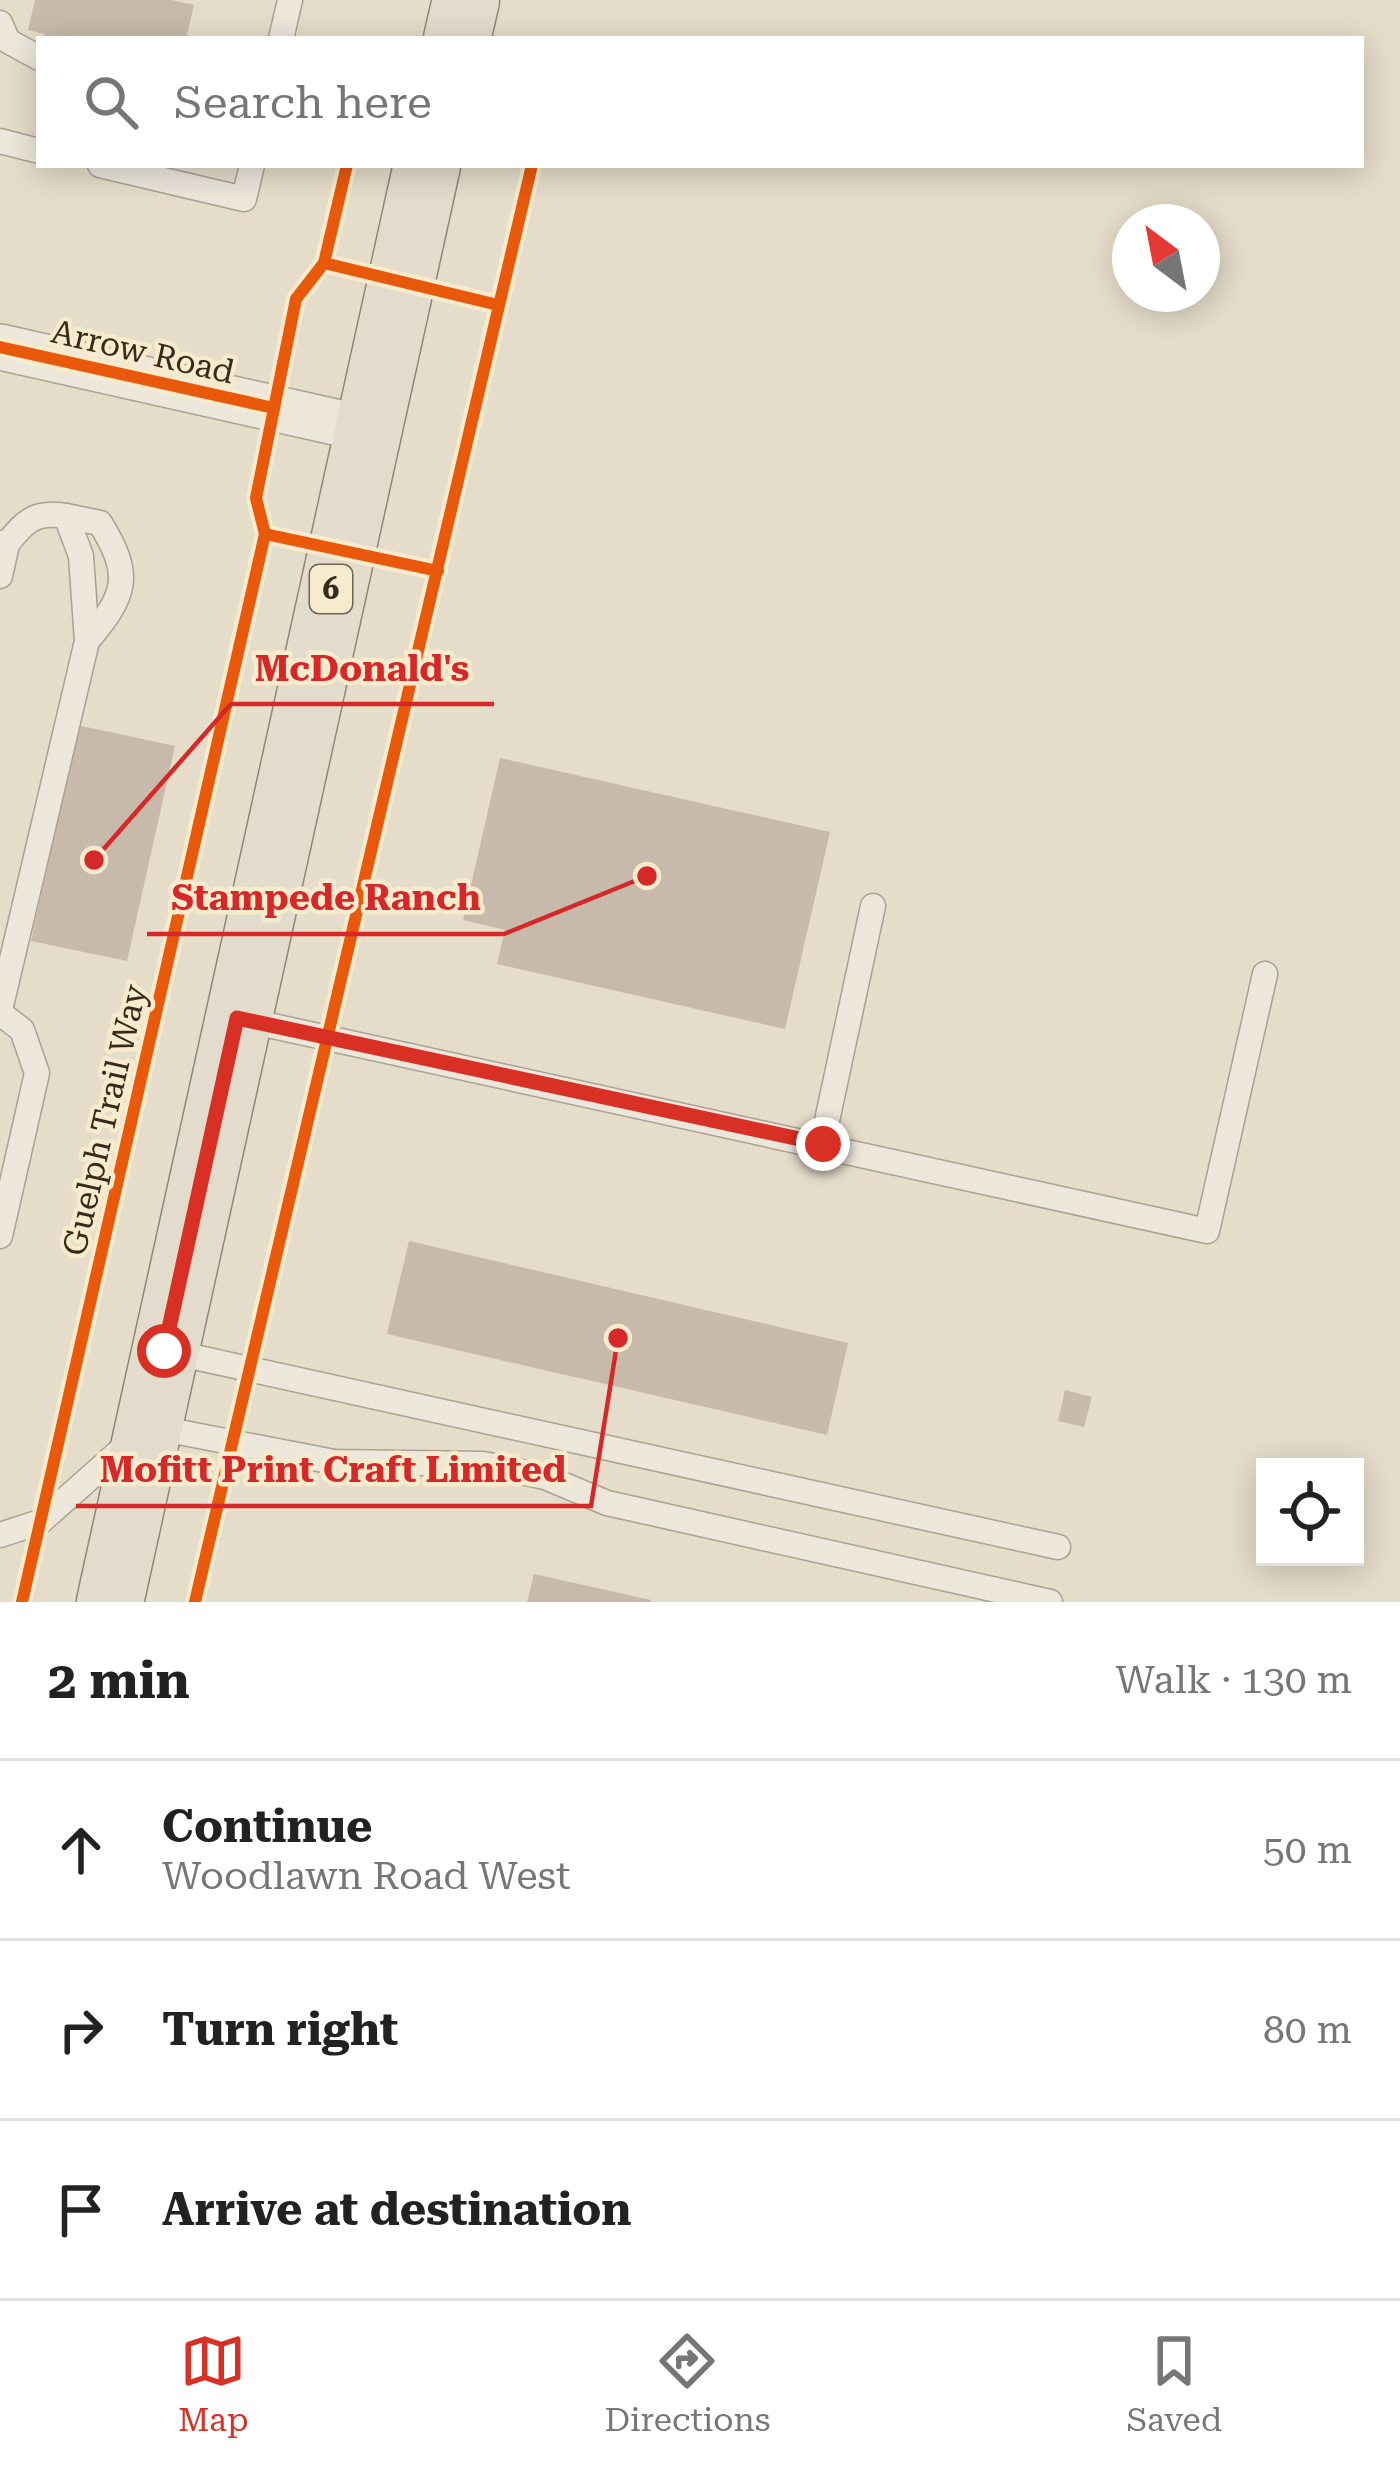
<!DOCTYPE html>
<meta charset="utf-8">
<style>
body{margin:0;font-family:"Roboto Serif",serif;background:#f2f2f2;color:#222}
.controls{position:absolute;right:36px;bottom:36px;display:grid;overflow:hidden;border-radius:0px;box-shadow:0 6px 30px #0003}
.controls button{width:108px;height:108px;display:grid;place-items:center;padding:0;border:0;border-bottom:3px solid #e0e0e0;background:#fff;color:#222;font:60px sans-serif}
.compass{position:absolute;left:1112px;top:204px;width:108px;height:108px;border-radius:50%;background:#fff;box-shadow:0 6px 30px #0003;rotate:328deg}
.stop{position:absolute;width:36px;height:36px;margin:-27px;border:9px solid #d93025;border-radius:50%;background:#fff}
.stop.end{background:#d93025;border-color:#fff;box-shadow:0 3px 12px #0008}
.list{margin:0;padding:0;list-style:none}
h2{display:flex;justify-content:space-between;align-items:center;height:156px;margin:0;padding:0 48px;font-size:51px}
h2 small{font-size:39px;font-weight:400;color:#767676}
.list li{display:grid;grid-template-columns:78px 1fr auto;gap:36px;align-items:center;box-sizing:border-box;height:180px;padding:0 48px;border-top:3px solid #e0e0e0}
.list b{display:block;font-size:45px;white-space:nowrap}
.list p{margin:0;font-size:39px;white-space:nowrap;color:#767676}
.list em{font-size:39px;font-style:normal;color:#767676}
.icon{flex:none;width:66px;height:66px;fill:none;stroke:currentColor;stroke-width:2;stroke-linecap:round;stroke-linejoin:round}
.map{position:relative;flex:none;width:1400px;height:1602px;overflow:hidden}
.search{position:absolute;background:#fff;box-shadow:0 6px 30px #0003;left:36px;right:36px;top:36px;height:132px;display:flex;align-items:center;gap:30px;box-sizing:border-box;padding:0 42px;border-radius:0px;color:#767676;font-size:45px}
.sheet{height:696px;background:#fff}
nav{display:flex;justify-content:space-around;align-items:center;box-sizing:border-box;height:168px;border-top:3px solid #e0e0e0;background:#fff;font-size:33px;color:#767676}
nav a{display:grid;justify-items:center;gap:6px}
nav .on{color:#d93025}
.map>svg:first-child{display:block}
.building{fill:#c8baaa}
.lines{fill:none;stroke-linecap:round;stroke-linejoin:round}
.service-casing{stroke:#a9a193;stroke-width:27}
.minor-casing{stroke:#a9a193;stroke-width:48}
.primary-casing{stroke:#8f867a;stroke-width:69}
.service{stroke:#ece6db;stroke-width:24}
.minor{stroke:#ece6db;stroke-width:45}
.primary{stroke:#e3dccc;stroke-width:66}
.cycleway-casing{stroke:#f7ebce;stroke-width:20}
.cycleway{stroke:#e8590c;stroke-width:12}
.route{stroke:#d93025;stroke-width:15}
.labels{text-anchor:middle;stroke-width:9;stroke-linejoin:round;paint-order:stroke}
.shield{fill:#f7ebce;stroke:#716351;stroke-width:3}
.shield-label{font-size:30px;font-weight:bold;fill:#38291b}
.street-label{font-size:33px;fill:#38291b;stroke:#f7ebce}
.leader{fill:none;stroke:#d62828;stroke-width:4.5}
.callout-dot{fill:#d62828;stroke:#f7ebce;stroke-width:4.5}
.callout-label{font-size:36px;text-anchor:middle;font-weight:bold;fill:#d62828;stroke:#f7ebce;stroke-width:9;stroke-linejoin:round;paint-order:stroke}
</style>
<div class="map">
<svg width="1400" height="1602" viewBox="0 0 1400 1602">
<rect width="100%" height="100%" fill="#e5dcc9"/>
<g class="building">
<polygon points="35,0 172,0 194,5 186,39 43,39 44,34 28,30"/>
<polygon points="77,725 175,746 127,961 31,941"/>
<polygon points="500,758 830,832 785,1029 497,964 505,930 463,920"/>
<polygon points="409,1241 848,1343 827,1435 387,1334"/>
<polygon points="1065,1390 1092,1397 1084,1427 1058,1421"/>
<polygon points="534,1574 651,1600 651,1602 527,1602"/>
</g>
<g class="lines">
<defs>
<g id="service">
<polyline points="0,23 8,41 39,58"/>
<polyline points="281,39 290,0"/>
<polyline points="0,141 39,151"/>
<polyline points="100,165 244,199 252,165"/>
<path d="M66 516 100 523C133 576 126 595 87 641"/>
<polyline points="0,543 7,544 0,576"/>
<path d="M0 1010 87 641 81 556 66 516C35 511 25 521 7 544"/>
<polyline points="0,1013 22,1030 37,1073 0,1236"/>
<polyline points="241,1019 1207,1231 1265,974"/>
<polyline points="822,1144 873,906"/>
<polyline points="167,1351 1058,1547"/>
<polyline points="0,1535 40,1522 148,1426 334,1462 483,1464 545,1477 607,1503 1050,1602"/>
</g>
<polyline id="minor" points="0,347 366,429"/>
<g id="primary">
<polyline points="457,39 466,0"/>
<polyline points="110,1602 427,165"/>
</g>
</defs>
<use href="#service" class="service-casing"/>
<use href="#minor" class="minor-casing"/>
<use href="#primary" class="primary-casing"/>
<use href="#service" class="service"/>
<use href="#minor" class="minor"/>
<use href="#primary" class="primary"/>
<defs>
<g id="cycleway">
<polyline points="324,263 498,305"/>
<polyline points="0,347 274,408"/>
<polyline points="265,534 438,571"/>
<polyline points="22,1602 265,534 256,498 296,299 324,263 347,165"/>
<polyline points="195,1602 532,165"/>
</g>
</defs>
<use href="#cycleway" class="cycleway-casing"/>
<use href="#cycleway" class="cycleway"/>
</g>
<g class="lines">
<polyline class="route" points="164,1351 237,1018 823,1144"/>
</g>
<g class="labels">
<rect class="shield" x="310" y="565" width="42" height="48" rx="9"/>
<g class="shield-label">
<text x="331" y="599">6</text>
</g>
<g class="street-label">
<text transform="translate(143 351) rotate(13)" y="12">Arrow Road</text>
<text transform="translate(104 1120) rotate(-77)" y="12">Guelph Trail Way</text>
</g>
</g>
<path class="leader" d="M94 860L231 704H494M647 876L504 934H147M618 1338L591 1506H76"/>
<g class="callout-dot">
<circle cx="94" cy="860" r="12"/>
<circle cx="647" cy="876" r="12"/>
<circle cx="618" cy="1338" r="12"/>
</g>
<g class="callout-label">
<text x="362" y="681">McDonald's</text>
<text x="326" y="910">Stampede Ranch</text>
<text x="333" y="1482">Mofitt Print Craft Limited</text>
</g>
</svg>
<div class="controls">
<button><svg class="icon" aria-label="locate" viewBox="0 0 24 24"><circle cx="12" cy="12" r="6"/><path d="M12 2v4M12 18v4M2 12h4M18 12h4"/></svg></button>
</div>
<svg class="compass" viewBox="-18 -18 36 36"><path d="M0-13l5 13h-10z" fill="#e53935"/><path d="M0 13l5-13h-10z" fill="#767676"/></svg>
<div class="stop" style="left:164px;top:1351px"></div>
<div class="stop end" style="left:823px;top:1144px"></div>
<div class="search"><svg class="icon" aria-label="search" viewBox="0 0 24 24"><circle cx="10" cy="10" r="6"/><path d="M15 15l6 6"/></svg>Search here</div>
</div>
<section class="sheet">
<h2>2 min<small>Walk · 130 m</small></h2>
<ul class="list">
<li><svg class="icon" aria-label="ahead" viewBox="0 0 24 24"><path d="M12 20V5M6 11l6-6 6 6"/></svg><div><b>Continue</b><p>Woodlawn Road West</p></div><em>50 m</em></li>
<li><svg class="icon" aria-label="right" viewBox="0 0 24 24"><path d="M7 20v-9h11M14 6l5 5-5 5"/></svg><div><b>Turn right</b></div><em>80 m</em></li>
<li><svg class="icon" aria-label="arrive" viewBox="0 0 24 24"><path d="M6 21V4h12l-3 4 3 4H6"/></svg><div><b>Arrive at destination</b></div></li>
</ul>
</section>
<nav>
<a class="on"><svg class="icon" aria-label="map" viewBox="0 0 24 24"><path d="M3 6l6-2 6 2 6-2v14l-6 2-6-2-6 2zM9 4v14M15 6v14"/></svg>Map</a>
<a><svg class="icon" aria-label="directions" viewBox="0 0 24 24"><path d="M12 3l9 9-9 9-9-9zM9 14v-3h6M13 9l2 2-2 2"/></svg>Directions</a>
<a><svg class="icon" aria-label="saved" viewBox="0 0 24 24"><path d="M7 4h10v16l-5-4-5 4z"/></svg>Saved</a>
</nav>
